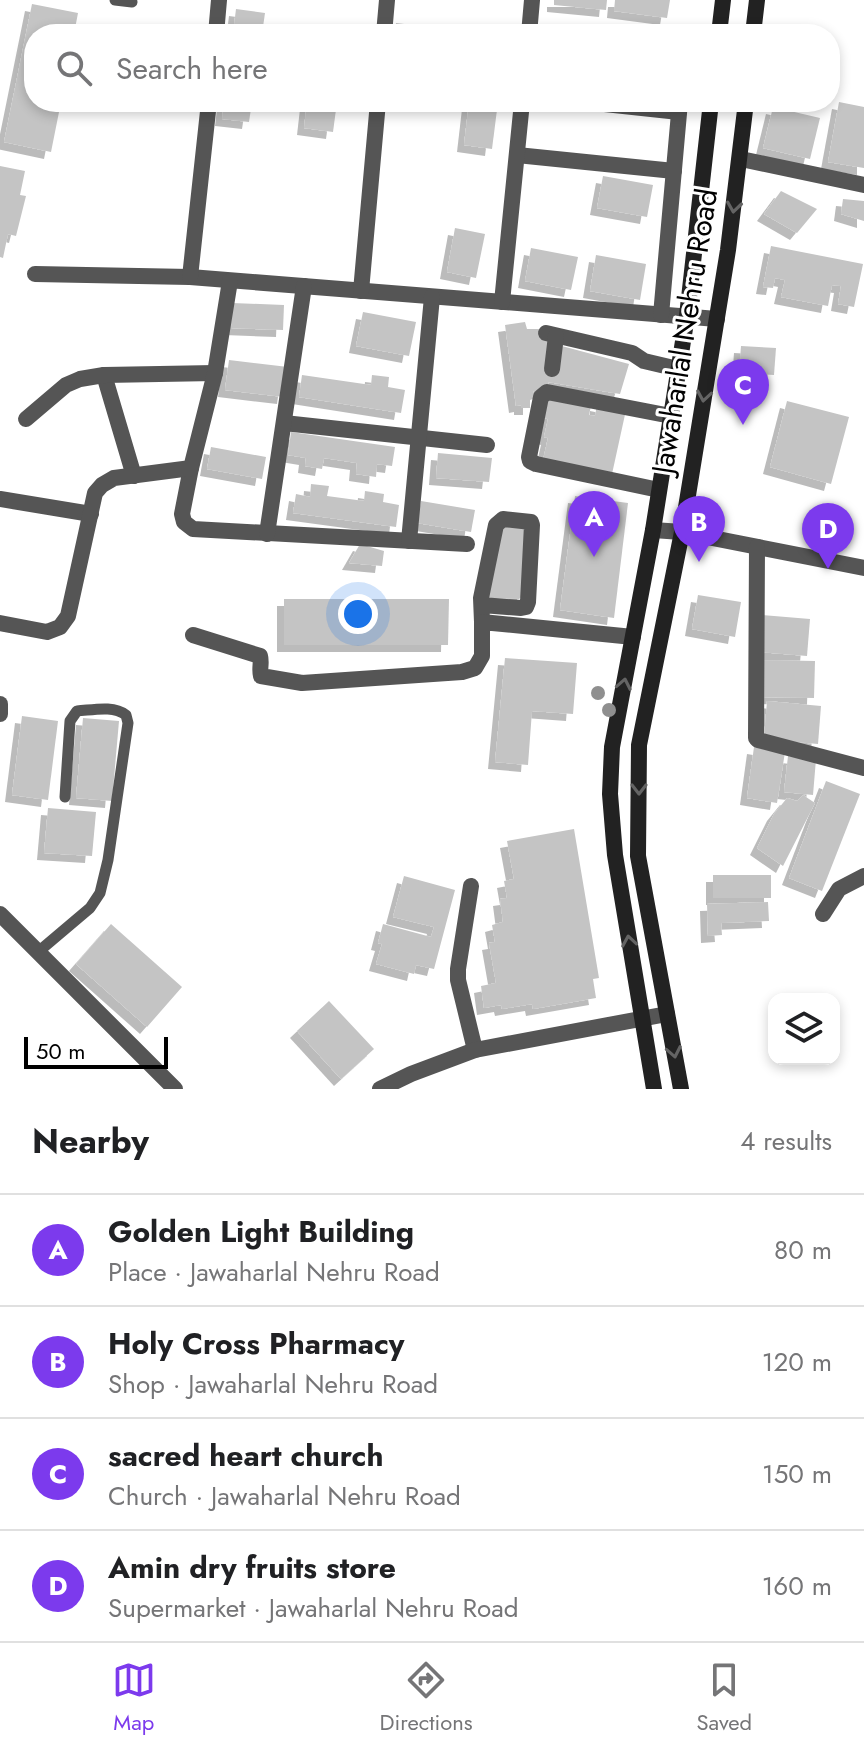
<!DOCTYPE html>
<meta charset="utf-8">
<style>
body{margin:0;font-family:Jost,sans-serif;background:#f2f2f2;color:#202124}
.controls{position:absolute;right:24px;bottom:24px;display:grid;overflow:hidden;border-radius:16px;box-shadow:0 4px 12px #0003}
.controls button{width:72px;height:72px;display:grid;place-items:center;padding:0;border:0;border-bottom:2px solid #e0e0e0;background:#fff;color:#202124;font:40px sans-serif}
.scale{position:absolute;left:24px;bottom:20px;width:144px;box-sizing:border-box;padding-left:8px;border:4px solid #000;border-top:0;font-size:22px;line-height:28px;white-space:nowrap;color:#000;-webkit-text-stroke:6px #fff;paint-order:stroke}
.you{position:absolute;left:358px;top:614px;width:28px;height:28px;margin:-20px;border:6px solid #fff;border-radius:50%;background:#1a73e8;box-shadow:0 0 0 12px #1a73e833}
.badge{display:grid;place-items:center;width:52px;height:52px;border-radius:50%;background:#7c3aed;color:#fff;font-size:26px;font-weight:700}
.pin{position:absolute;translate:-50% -66px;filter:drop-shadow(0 2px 4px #0008)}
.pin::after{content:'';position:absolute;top:42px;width:28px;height:24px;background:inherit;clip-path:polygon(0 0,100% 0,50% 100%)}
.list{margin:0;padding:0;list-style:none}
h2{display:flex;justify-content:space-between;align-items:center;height:104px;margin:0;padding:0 32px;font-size:34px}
h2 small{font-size:26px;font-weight:400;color:#757577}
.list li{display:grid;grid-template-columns:52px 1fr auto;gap:24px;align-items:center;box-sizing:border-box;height:112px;padding:0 32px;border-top:2px solid #e0e0e0}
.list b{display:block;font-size:30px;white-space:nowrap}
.list p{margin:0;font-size:26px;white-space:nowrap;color:#757577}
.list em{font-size:26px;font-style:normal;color:#757577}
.icon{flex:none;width:44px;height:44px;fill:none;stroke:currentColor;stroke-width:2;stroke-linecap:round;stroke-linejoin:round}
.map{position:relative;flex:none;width:864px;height:1089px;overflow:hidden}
.search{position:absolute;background:#fff;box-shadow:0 4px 12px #0003;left:24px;right:24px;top:24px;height:88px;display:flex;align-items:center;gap:20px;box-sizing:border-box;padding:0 28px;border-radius:32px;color:#757577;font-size:30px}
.sheet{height:552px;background:#fff}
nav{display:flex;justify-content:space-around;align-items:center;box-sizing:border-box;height:112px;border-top:2px solid #e0e0e0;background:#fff;font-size:22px;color:#757577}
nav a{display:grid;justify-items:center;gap:4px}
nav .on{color:#7c3aed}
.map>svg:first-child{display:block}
.building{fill:#c4c4c4;filter:url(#shadow)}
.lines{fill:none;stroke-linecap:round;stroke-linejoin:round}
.lane{stroke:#555;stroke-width:11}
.street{stroke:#555;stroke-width:16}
.secondary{stroke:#222;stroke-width:16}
.tree{fill:#8f8f8f}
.oneway{stroke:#646464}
.labels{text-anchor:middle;stroke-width:6;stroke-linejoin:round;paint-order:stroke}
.street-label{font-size:30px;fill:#000;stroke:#fff}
</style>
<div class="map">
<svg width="864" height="1089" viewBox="0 0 864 1089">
<defs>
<filter id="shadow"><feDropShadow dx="-7" dy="7" stdDeviation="0" flood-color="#0004"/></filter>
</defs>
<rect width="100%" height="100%" fill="#fff"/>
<g class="building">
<polygon points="554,0 607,0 606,10 554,5"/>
<polygon points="615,0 670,0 667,18 614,11"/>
<polygon points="32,4 78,13 74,34 34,34 34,102 61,102 51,152 4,142"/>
<polygon points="236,9 265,13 262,34 233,34"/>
<polygon points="396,23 429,27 428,34 395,34"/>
<polygon points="161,24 197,28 196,34 160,34"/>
<polygon points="224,102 252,102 249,122 222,119"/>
<polygon points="307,102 337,102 333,132 304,128"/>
<polygon points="469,102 498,102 492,149 464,145"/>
<polygon points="839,102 864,107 864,168 828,162"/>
<polygon points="773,107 820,118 810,159 763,148"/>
<polygon points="0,166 25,171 20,195 26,196 16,236 8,234 3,258 0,257"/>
<polygon points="603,176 653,185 647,217 597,208"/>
<polygon points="781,191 817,209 797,233 764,214"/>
<polygon points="843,199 864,201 864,221 841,214"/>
<polygon points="455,228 485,234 476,278 447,272"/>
<polygon points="771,246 863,264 854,307 838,304 841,286 832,285 828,306 781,297 785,280 775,278 773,288 763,287"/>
<polygon points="531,248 578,257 571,290 525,281"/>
<polygon points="596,255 646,264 640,300 590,291"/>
<polygon points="232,303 284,305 283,330 231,328"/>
<polygon points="363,312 416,322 409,356 356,346"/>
<polygon points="525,322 527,329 542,329 547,337 558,345 629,364 620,394 548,382 549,390 533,391 536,398 530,400 530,408 521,408 521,405 516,406 505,325"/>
<polygon points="741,346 776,348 774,375 739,373"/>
<polygon points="229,360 288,367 284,397 225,390"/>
<polygon points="302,375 371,385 372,375 389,377 388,387 405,390 401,413 299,397"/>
<polygon points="548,397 591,406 589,415 595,416 597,404 626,410 612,474 543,460 548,438 544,437 548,419 544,418"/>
<polygon points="787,401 849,417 831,484 770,467"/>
<polygon points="291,432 395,447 392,466 377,464 376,477 356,474 357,463 324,458 322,469 305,466 306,458 288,455"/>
<polygon points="211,447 266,457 262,479 207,469"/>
<polygon points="438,453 492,458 489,482 436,478"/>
<polygon points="311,484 329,486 327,496 364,501 365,491 384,494 383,502 399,505 396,527 293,513 296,494 310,497"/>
<polygon points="575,496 628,503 614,618 560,610"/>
<polygon points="421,501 475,510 471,532 417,523"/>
<polygon points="505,522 529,524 524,595 519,599 494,598 484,601 499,528 505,528"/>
<polygon points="360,544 384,551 382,566 349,563"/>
<polygon points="698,595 741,602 735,637 692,629"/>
<polygon points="284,599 449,599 448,645 284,645"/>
<polygon points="762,615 810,619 807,656 759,652"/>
<polygon points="505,658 577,663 573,714 532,711 528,765 495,762"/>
<polygon points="758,660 815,661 814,698 757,697"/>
<polygon points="767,701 821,706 818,744 764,739"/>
<polygon points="22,716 58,721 48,800 12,795"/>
<polygon points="83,718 119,721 112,801 76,798"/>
<polygon points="754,747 785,752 777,803 747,798"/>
<polygon points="788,756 816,759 813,795 784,792"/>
<polygon points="826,781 860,794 822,891 789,878"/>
<polygon points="803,795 815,803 783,866 757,848 774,814 787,798 797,801"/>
<polygon points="48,808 96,812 92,856 44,853"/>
<polygon points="574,829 599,978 593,979 596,998 533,1009 532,1004 502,1009 501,1005 484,1008 481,986 496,983 489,943 495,942 492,925 503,922 500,899 507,898 504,881 514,879 507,841"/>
<rect x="713" y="875" width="58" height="23"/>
<polygon points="404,876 455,890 434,969 416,965 414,974 376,964 382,944 378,943 383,924 431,937 434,927 393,917"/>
<polygon points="768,902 769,921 721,923 722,935 708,936 707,904"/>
<polygon points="111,924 182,987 147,1027 76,964"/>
<polygon points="329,1001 374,1049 341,1079 297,1031"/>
</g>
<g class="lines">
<g class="lane">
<polyline points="115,0 132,2"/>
<path d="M38 952 90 908 100 893 108 860 128 723 126 715C113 705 93 710 77 711L70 721 65 797"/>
</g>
<g class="street">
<polyline points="216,34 219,0"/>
<polyline points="384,34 387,0"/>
<polyline points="529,34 532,0"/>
<polyline points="586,102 679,112"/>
<polyline points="517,155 674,171"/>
<polyline points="741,159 864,185"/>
<polyline points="35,274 190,277 717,319"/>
<polyline points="190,277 209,102"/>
<polyline points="361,291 378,102"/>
<polyline points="502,302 522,102"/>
<polyline points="661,315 680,102"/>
<polyline points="546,333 632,353 644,361 678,369"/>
<polyline points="552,369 556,336"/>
<polyline points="104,375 134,476"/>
<polyline points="26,419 66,385 80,379 104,375 215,373"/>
<polyline points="284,423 487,445"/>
<polyline points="191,468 182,514 184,522 193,529 467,544"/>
<polyline points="659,490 536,464 530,461 529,457 541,397 547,392 671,416"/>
<polyline points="0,499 91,514"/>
<polyline points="653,530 682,532 864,568"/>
<polyline points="267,534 304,286"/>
<polyline points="409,541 432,297"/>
<polyline points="757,547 756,738 758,740 864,768"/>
<polyline points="482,605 521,608 526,607 528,602 532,525 531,522 503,519 496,525 481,598 482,622"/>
<polyline points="0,623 47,632 60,627 68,616 95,493 102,485 114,478 191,468 215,373 230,281"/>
<path d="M193 635 260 656C262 663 259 668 261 676L302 683 462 672 475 668 482 656V622L633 637"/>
<polyline points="0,704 0,714"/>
<polyline points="471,886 458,969 458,980 475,1050"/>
<polyline points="0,914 175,1089"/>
<polyline points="823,914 839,889 864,876"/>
<polyline points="380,1089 411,1074 475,1050 667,1014"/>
</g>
<g class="secondary">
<polyline points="719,34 723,0"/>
<polyline points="753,34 757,0"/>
<polyline points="654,1089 615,855 610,794 612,747 653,530 687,316 711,102"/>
<polyline points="681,1089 638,856 639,745 682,532 728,250 746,102"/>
</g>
</g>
<g class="tree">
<circle cx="598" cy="693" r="7"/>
<circle cx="609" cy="710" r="7"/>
</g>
<defs><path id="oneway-chevron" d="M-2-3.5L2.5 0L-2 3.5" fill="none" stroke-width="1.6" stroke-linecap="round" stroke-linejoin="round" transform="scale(2)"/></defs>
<g class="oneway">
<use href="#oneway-chevron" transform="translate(734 207) rotate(98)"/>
<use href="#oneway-chevron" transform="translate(704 396) rotate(99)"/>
<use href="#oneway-chevron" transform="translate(624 684) rotate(-79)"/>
<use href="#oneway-chevron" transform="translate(639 789) rotate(90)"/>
<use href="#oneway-chevron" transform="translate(629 941) rotate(-99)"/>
<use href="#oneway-chevron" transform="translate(674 1052) rotate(79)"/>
</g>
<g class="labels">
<g class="street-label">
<text transform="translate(685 331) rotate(-81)" y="10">Jawaharlal Nehru Road</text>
</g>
</g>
</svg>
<div class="controls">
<button><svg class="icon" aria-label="layers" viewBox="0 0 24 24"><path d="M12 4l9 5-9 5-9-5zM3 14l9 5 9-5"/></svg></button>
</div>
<div class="scale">50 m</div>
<div class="you"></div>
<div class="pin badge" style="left:594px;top:557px">A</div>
<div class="pin badge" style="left:699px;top:562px">B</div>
<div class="pin badge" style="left:743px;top:425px">C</div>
<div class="pin badge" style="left:828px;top:569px">D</div>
<div class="search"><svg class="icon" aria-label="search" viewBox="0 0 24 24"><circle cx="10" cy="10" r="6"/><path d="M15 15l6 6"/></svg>Search here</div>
</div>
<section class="sheet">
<h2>Nearby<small>4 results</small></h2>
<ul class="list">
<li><span class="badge">A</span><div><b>Golden Light Building</b><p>Place · Jawaharlal Nehru Road</p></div><em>80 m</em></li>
<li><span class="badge">B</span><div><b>Holy Cross Pharmacy</b><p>Shop · Jawaharlal Nehru Road</p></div><em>120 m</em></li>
<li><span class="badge">C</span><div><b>sacred heart church</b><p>Church · Jawaharlal Nehru Road</p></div><em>150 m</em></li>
<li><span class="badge">D</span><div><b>Amin dry fruits store</b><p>Supermarket · Jawaharlal Nehru Road</p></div><em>160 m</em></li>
</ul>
</section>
<nav>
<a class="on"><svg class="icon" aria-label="map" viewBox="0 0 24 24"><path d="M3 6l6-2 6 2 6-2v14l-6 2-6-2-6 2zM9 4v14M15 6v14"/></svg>Map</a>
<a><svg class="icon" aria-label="directions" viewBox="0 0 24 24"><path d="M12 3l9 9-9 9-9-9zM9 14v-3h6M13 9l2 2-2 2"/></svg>Directions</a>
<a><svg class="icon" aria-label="saved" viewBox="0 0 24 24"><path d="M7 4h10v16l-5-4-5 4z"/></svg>Saved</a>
</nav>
